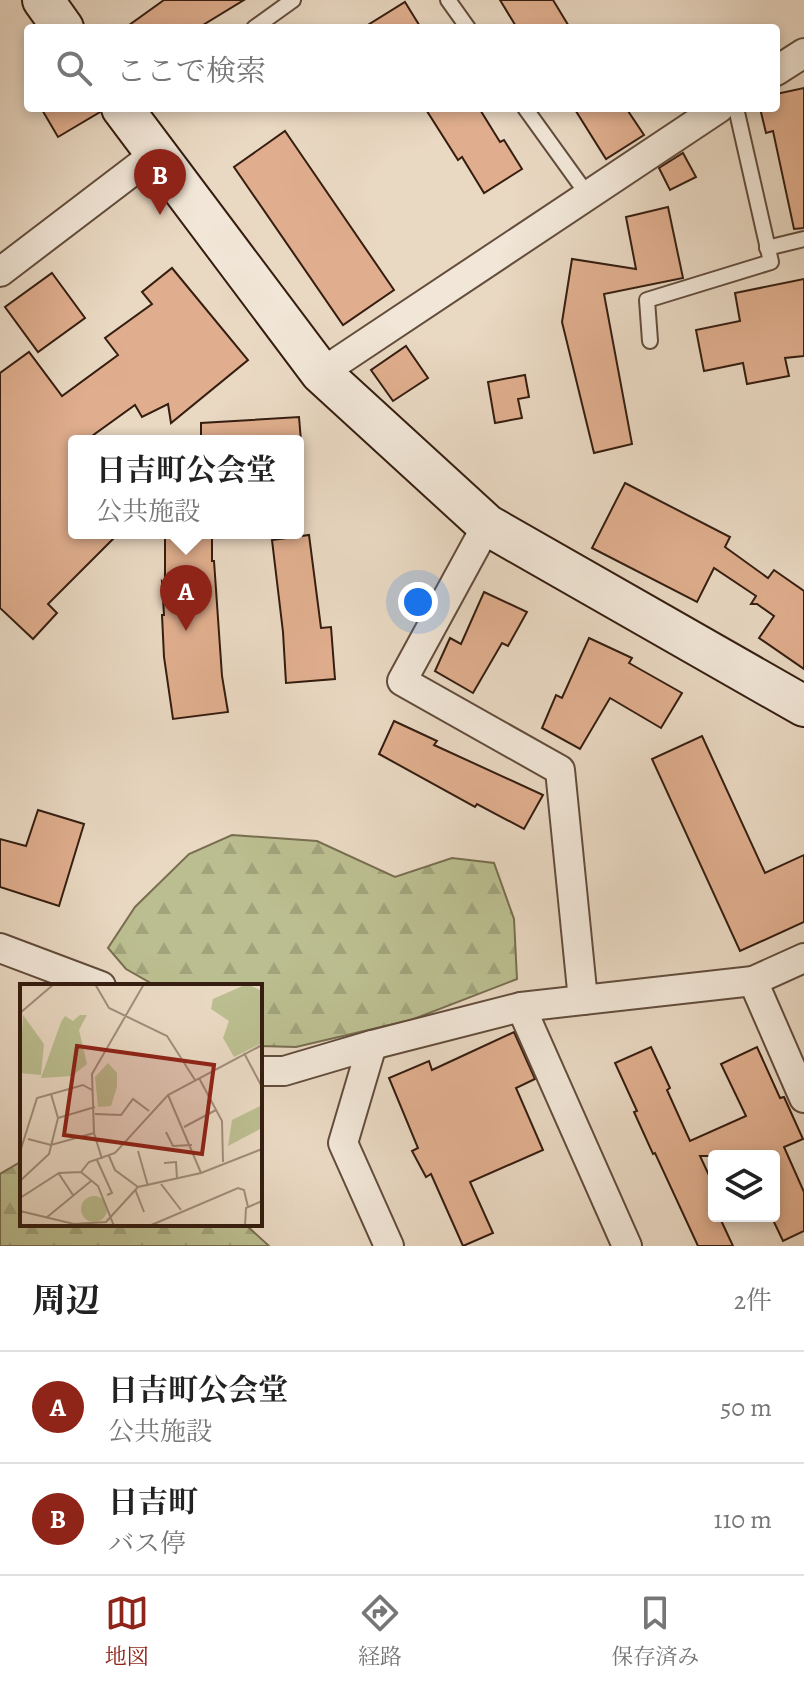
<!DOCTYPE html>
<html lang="ja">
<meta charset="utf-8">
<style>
body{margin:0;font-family:Alegreya,"Noto Serif JP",serif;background:#f2f2f2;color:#222}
.controls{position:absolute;right:24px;bottom:24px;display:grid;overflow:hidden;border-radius:8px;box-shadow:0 4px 12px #0003}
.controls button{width:72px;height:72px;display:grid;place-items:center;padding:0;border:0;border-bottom:2px solid #e0e0e0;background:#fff;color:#222;font:40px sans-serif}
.you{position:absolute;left:418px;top:602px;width:28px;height:28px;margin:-20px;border:6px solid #fff;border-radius:50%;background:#1a73e8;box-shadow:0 0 0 12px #1a73e833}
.badge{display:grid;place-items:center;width:52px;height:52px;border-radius:50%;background:#8f2418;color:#fff;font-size:26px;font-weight:700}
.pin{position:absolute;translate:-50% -66px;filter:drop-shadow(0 2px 4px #0008)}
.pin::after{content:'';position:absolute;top:42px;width:28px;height:24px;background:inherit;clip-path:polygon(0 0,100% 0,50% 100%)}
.popup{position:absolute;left:68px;top:435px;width:236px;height:104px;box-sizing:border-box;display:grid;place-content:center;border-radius:8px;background:#fff;filter:drop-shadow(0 2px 6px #0005);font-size:26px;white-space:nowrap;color:#767676}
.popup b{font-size:30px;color:#222}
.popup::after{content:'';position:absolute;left:50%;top:100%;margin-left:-16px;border:16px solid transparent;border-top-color:#fff}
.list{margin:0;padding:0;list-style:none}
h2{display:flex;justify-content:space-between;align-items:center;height:104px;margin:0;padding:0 32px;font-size:34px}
h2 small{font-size:26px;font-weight:400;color:#767676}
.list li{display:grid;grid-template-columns:52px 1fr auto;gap:24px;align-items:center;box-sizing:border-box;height:112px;padding:0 32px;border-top:2px solid #e0e0e0}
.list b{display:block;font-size:30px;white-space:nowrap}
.list p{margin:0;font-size:26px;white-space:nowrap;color:#767676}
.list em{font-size:26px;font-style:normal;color:#767676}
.icon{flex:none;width:44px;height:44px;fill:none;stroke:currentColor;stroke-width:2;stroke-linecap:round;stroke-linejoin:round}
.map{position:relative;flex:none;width:804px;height:1246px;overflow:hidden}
.search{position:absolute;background:#fff;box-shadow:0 4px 12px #0003;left:24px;right:24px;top:24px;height:88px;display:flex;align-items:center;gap:20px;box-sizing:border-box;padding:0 28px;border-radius:8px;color:#767676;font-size:30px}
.sheet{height:328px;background:#fff}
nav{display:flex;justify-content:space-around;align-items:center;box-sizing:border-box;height:112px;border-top:2px solid #e0e0e0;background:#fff;font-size:22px;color:#767676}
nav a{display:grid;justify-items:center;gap:4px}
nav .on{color:#8f2418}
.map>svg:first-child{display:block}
.forest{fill:url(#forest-firs);stroke:#786e50;stroke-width:2}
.building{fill:#e0ae8e;stroke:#351d10;stroke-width:2}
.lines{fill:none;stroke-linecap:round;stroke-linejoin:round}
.lane-casing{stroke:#624c3c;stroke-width:18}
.street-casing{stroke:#624c3c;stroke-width:32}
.secondary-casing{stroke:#351d10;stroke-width:44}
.lane{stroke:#f1e6d7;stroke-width:14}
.street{stroke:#f1e6d7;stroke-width:28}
.secondary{stroke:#f1e6d7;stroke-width:40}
.inset-road{fill:none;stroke:#a18d7b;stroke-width:2}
.view{fill:#8f2418;fill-opacity:0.15;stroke:#8f2418;stroke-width:4}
.inset-edge{fill:none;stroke:#351d10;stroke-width:4}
</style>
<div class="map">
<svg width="804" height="1246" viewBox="0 0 804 1246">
<defs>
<pattern id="forest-firs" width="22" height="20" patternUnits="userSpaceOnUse" patternTransform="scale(2)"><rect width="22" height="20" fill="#bbbe90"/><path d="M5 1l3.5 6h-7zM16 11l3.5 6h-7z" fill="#a1a37b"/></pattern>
</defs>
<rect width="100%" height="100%" fill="#e9d8c2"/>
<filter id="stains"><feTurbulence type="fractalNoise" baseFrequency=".0025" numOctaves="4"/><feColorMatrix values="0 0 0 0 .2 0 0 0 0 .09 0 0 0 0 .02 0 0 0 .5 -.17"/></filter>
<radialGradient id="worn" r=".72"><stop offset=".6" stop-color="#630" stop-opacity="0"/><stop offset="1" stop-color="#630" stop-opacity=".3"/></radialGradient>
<g class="forest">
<polygon points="232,835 317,841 395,877 452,858 494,863 514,919 517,979 411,1020 296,1047 260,1046 260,986 156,986 126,969 108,948 135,907 189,854"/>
<polygon points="22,1161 22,1224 245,1224 269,1246 0,1246 0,1174"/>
</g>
<g class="building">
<polygon points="164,0 244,0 198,28 125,28"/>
<polygon points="500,0 553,0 570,28 517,28"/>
<polygon points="405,2 421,28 363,28"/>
<polygon points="804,88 804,228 794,229 773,131 766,133 760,108 776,108 776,94"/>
<polygon points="41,108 99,108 100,112 58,137"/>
<polygon points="425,108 479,108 500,142 504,140 522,169 484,193 462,157 458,160"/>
<polygon points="574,108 626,108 644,135 606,159"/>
<polygon points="285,131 394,290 343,325 234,167"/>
<polygon points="683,153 696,177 670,190 659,168"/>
<polygon points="668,207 683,278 604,294 632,444 594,453 562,322 572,259 636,269 626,217"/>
<polygon points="172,268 248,360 171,423 168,404 142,417 135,405 85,441 74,441 74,533 119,533 48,604 57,613 33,639 0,608 0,373 29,352 62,396 118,355 105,338 152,304 142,292"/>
<polygon points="52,273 85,318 38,352 5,307"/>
<polygon points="804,279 804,356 785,358 789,376 747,384 743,363 704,371 696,330 740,321 735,293"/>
<polygon points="406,346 428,378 393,401 371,370"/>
<polygon points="525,375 529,397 518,399 522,418 495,423 488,382"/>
<polygon points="299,417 301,441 201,441 201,423"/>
<polygon points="625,483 730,537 725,547 768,578 774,570 804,591 804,669 759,638 774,616 757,604 751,604 756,596 714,568 697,602 592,548"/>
<polygon points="165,533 212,533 212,561 214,561 222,676 228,712 173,719 164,657 162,615 164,615 162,582 165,586"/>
<polygon points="309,535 321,628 331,627 335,679 286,683 283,632 272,540"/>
<polygon points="484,592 527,612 508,646 502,643 473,693 435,671 450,638 461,644"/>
<polygon points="589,638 632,658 629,663 682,693 661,728 610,698 580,749 542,728 556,695 562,698"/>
<polygon points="394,721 437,741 434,745 543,795 524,829 477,804 475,807 379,754"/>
<polygon points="702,736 765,873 804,855 804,922 740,951 652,759"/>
<polygon points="38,810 84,824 59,906 0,887 0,839 26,846"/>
<polygon points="514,1032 535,1079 516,1088 543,1150 470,1182 493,1233 463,1246 431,1174 426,1177 412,1151 418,1148 389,1078 429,1061 432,1070"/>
<polygon points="651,1047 670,1088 667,1090 690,1141 746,1116 721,1064 757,1047 780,1098 784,1097 803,1139 784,1147 804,1192 804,1231 783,1241 774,1222 774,1156 700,1156 714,1186 714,1216 719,1216 733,1246 698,1246 655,1153 653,1154 634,1112 637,1111 615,1063"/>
</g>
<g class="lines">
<defs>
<g id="lane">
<polyline points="448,0 468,28"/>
<polyline points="254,28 293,0"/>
<polyline points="525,108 587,194"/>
<polyline points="767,248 804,239"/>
<polyline points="650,341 647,300 771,262 736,108"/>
</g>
<g id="street">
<polyline points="776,71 804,53"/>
<polyline points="0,272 155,154"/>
<polyline points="321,373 719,108"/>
<polyline points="487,525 402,681 560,770 583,1000"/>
<polyline points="0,948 101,986"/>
<polyline points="753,981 804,1098"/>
<polyline points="521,1007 627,1246"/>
<polyline points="372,1045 343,1143 389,1246"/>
<polyline points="260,1071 284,1071 372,1045 521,1007 753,981 804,958"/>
</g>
<g id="secondary">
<polyline points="43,0 63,28"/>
<polyline points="122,108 321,373 487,525 804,706"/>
</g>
</defs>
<use href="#lane" class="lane-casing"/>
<use href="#street" class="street-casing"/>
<use href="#secondary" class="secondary-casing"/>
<use href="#lane" class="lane"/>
<use href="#street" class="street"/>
<use href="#secondary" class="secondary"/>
</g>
<g transform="translate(20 984)">
<rect width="242" height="242" fill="#e9d8c2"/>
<path d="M227 0 242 7V59L214 73 203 54 209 37 191 25 193 15ZM242 121V144L208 162 212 136Z" fill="#bbbe90"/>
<path d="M3 31 24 60 21 91 0 89ZM60 31H67L59 46 67 80 52 92 21 94 41 38 45 32 53 37ZM88 79 97 89V103L91 122 78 123 75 93ZM61 225a13 13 0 1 1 26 0a13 13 0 1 1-26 0Z" fill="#bbbe90"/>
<path class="inset-road" d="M75 0 89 24 147 52 175 96M0 29 34 0M224 69 242 103M179 94 202 137 203 178M31 110 38 134 75 123M148 111 181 189M75 130 101 131 113 115 129 127M164 143 196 126M146 148 153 162 172 161M8 155 31 161 74 149M118 167 128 202M0 168 17 114 63 101 72 106M89 172 95 186 118 203M82 175 74 149 72 90 124 0M77 176 92 209 87 211M144 179 156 178 157 195M61 188 69 178 95 169 148 111 242 61M39 190 53 211M0 197 29 170 38 134M141 200 161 226M115 205 124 228M0 214 39 189 61 188 78 202 94 242M0 227 54 240 86 238 118 203 181 189 242 165M26 234 71 197M129 242 218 204 224 206 228 223M225 242 226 224 242 217"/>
<path class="view" d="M57 62 194 81 182 170 44 151Z"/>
<rect width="242" height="242" class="inset-edge"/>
</g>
<rect width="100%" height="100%" filter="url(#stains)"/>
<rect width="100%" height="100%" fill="url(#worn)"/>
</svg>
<div class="controls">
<button><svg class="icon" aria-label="layers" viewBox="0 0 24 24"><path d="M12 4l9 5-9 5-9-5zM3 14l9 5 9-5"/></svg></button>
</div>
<div class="you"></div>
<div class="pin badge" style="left:186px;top:631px">A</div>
<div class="popup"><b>日吉町公会堂</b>公共施設</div>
<div class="pin badge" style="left:160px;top:215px">B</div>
<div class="search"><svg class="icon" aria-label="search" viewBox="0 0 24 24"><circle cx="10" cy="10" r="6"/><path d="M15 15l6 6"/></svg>ここで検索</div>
</div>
<section class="sheet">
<h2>周辺<small>2件</small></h2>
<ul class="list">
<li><span class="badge">A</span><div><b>日吉町公会堂</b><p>公共施設</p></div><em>50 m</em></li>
<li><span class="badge">B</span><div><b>日吉町</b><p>バス停</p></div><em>110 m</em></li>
</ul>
</section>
<nav>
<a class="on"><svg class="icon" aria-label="map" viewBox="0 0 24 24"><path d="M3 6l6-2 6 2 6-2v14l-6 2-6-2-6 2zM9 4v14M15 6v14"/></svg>地図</a>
<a><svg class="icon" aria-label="directions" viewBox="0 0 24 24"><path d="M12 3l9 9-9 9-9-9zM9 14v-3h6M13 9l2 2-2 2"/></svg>経路</a>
<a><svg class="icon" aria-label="saved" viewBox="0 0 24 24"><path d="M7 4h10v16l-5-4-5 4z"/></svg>保存済み</a>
</nav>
